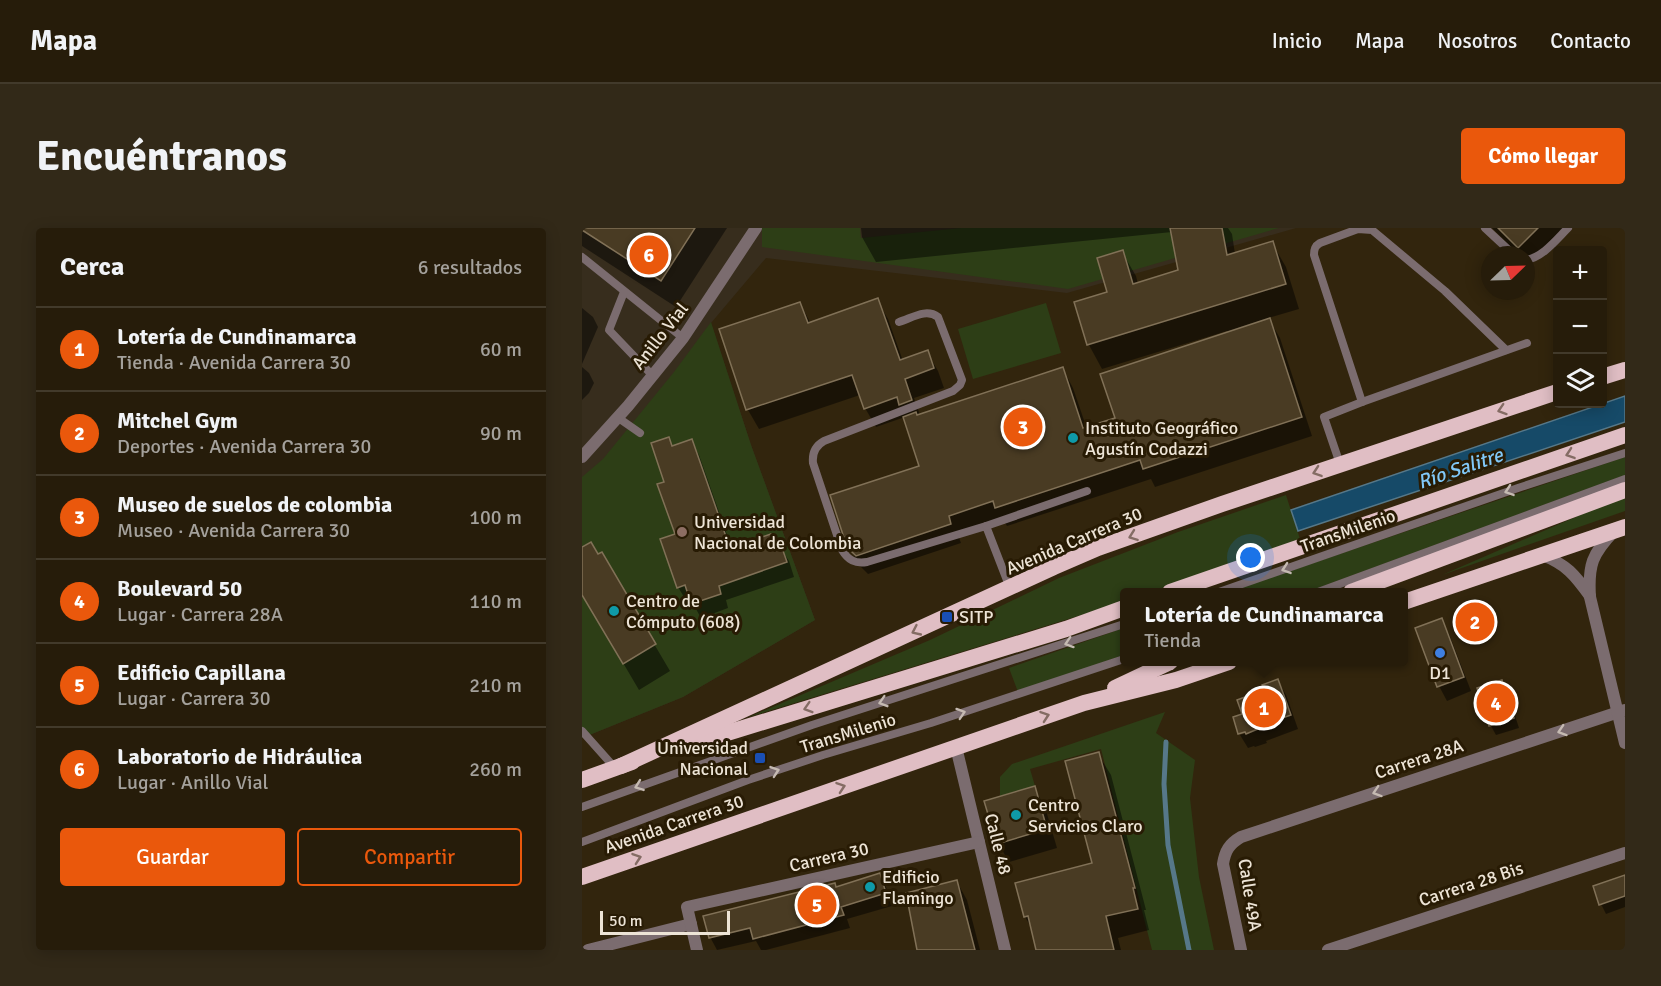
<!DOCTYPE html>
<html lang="es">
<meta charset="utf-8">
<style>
body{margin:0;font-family:Signika,sans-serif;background:#322918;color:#f1f3f6}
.controls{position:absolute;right:18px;top:18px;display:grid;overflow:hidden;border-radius:6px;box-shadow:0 3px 15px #0003}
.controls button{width:54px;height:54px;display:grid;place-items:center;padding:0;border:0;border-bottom:2px solid #423a2b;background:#261c0a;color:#f1f3f6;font:30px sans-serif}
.compass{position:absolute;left:899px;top:18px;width:54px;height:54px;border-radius:50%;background:#261c0a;box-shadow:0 3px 15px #0003;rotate:67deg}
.scale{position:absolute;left:18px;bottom:15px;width:130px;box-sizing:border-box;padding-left:6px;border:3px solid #ede4d6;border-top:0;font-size:16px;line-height:21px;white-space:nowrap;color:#ede4d6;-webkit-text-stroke:4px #281b04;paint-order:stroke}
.you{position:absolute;left:669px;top:330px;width:21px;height:21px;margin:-15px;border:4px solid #fff;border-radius:50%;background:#1a73e8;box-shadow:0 0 0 9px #1a73e833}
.badge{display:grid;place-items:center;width:39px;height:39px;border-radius:50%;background:#ea580c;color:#fff;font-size:20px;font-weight:700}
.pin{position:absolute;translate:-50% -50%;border:3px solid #fff;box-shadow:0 2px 6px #0006}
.popup{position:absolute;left:538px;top:360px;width:288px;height:78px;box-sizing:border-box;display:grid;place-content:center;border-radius:6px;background:#261c0a;filter:drop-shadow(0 2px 4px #0005);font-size:20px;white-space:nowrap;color:#a4a19c}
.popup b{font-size:22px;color:#f1f3f6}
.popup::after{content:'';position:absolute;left:50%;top:100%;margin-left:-12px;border:12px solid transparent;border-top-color:#261c0a}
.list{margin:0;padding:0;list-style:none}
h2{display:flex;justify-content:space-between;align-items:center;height:78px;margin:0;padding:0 24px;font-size:26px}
h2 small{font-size:20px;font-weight:400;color:#a4a19c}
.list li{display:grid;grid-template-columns:39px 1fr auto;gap:18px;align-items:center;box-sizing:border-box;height:84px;padding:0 24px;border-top:2px solid #423a2b}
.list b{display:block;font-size:22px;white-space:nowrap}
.list p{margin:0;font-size:20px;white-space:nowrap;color:#a4a19c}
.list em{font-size:20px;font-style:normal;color:#a4a19c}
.actions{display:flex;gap:12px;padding:18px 24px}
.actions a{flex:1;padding:14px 0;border:2px solid #ea580c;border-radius:6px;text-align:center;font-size:21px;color:#ea580c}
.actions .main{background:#ea580c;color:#fff}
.icon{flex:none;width:33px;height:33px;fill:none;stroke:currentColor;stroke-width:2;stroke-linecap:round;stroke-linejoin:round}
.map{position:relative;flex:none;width:1043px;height:722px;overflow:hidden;border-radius:6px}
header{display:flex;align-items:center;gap:36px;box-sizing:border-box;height:84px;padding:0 30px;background:#261c0a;border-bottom:2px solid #423a2b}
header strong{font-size:28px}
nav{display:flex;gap:33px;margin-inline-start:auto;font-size:21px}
.intro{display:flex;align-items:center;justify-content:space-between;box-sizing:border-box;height:144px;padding:0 36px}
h1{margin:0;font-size:42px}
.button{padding:15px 27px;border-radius:6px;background:#ea580c;color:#fff;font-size:21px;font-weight:700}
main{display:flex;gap:36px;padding:0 36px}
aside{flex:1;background:#261c0a;border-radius:6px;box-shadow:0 3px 15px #0003}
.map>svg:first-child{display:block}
.education{fill:#372d1d}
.green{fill:#2d3e16}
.water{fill:#164a68;stroke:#567889;stroke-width:1.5}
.shadow{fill:#0007}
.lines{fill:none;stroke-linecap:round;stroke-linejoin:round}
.stream{stroke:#567889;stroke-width:5}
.building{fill:#493b23;stroke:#817157;stroke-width:1.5}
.service{stroke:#7b6c6f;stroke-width:8}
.minor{stroke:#7b6c6f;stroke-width:12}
.tertiary{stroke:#7b6c6f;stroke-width:12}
.trunk{stroke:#e0bec4;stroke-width:16}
.oneway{stroke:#846c64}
.oneway2{stroke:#c5bab2}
.culture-dot{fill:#0f9aa8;stroke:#281b04;stroke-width:2}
.education-dot{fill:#8d6e63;stroke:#281b04;stroke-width:2}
.transit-dot{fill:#1a4fb4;stroke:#281b04;stroke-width:2}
.shop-dot{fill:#3f7fe0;stroke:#281b04;stroke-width:2}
.labels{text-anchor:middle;stroke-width:6;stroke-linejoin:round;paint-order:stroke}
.street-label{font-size:18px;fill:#ede4d6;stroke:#281b04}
.poi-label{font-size:18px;fill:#ede4d6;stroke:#281b04;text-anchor:start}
.water-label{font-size:20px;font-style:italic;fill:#81c8f8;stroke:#281b04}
</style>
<header>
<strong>Mapa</strong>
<nav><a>Inicio</a><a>Mapa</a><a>Nosotros</a><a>Contacto</a></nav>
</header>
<div class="intro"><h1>Encuéntranos</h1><a class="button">Cómo llegar</a></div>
<main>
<aside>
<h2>Cerca<small>6 resultados</small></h2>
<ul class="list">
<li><span class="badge">1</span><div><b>Lotería de Cundinamarca</b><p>Tienda · Avenida Carrera 30</p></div><em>60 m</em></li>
<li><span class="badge">2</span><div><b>Mitchel Gym</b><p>Deportes · Avenida Carrera 30</p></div><em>90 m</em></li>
<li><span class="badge">3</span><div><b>Museo de suelos de colombia</b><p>Museo · Avenida Carrera 30</p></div><em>100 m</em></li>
<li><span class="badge">4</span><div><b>Boulevard 50</b><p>Lugar · Carrera 28A</p></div><em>110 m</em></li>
<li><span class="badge">5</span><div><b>Edificio Capillana</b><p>Lugar · Carrera 30</p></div><em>210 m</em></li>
<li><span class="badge">6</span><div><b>Laboratorio de Hidráulica</b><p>Lugar · Anillo Vial</p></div><em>260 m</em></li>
</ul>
<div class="actions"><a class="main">Guardar</a><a>Compartir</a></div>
</aside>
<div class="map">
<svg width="1043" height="722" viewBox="0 0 1043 722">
<rect width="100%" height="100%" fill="#32250d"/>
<polygon class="education" points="0,0 714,0 485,65 184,30 129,95 169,217 233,392 101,469 0,510"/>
<g class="green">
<polygon points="180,0 278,0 279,10 379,0 588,0 592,21 642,12 640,0 697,0 486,61 180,19"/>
<polygon points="464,75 479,125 391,151 376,101"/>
<polygon points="129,94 169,217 233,392 101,469 0,510 0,367 41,436 74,416 20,324 16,326 9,314 0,319 0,249 21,231 92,144"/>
<polygon points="1043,229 1043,247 725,364 646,364"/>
<polygon points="704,267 718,311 569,364 542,364 542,374 167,489 348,412 477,350 596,304"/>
<polygon points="1043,270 1043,283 860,347 1012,281"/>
<polygon points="542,400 542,427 436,464 427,440"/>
<polygon points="583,484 574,505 613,532 608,570 617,649 632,722 570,722 519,521 448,541 453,558 418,568 418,549 430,536"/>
</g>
<polygon class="water" points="1043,168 1043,194 716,303 709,282"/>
<g class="shadow">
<polygon points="0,0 145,0 94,79 0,18"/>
<polygon points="279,0 646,0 650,6 653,26 690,15 704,39 717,81 686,90 698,110 730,208 573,259 569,251 425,298 421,292 376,307 379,315 286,346 278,338 267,319 339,239 323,189 294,199 283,180 278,167 177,201 166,182 139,101 218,75 229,96 295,72 306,91 321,133 345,124 356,143 362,160 332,170 338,187 481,141 491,160 505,201 535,191 646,105 645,103 520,141 507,117 494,75 527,65 540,24 554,48 556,56 597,43 590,4 294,34 280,9"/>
<polygon points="910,0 986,0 947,38 944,35 944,27 937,27"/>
<polygon points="0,80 11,89 16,99 0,136"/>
<polygon points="0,139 7,145 12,155 7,165 0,172"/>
<polygon points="109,213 117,227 150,321 188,308 195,320 198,319 207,333 212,349 144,372 146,380 119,390 109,372 105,374 96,359 95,307 84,255 90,219"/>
<polygon points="0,321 16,328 19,326 88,443 57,462 0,365"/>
<polygon points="859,392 867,406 889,463 865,473 857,458 835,401"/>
<polygon points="696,453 704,467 716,501 684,513 685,515 673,519 672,518 666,520 658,507 670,503 658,504 658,507 653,490 662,487"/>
<polygon points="919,453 925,463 937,500 914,507 909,498 897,461"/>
<polygon points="516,526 529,547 564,682 562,682 567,702 536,710 539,722 456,722 451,702 443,689 512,636"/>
<polygon points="452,560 463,579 475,620 427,634 416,615"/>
<polygon points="297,647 304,659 310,678 265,691 268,700 184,722 179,722 174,713 135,722 128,709 254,660"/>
<polygon points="375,654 385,672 398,722 337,722 326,666"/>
<polygon points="1043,654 1043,679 1024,686 1019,676"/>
</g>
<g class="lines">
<polyline class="stream" points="584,514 582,556 586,617 607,722"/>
</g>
<g class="building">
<polygon points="0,0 113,0 79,53 0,2"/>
<polygon points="588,0 640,0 645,27 691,13 704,56 505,117 492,74 525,64 515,30 541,22 551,56 596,42"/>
<polygon points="916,0 956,0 936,20"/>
<polygon points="296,70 318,132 346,122 352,140 323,151 330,172 317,177 315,169 282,181 270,147 164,182 137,101 218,74 226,95"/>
<polygon points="688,90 720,189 561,241 558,232 413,280 411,273 367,288 369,296 274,328 265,319 248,267 337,238 321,189 334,184 335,187 481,139 501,200 533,190 518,146"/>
<polygon points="87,209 90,218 110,211 148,320 189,306 193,319 199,317 205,334 137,358 139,366 109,376 103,357 95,360 78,311 93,306 75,256 82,254 69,215"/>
<polygon points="9,314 16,326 20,324 74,416 41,436 0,367 0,319"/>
<polygon points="860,390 882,449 855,459 833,400"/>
<polygon points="696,451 709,487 677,498 678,500 664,506 663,504 656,506 651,489 660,486 655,472 682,462 680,457"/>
<polygon points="920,452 932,490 907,498 895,460"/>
<polygon points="517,524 553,660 551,660 556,681 524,688 532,722 454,722 446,688 442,689 433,655 510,635 483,533"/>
<polygon points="453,558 465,601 415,616 402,573"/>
<polygon points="298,645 304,665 259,679 262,687 171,711 168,700 127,710 121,688 253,655 254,659"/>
<polygon points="1043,647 1043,668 1017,677 1011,658"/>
<polygon points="375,652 393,722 335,722 324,665"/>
</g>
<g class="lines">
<g class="service">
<polyline points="903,0 932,27"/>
<polyline points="0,29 101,110"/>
<path d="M944 32C961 29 974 12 986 0"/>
<polyline points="42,64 27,102 71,148"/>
<path d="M317 94C330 90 344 80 356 89L380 152 378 157 371 163 242 213C233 218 230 225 231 235L260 322C266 332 273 336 285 334L404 298 428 360"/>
<path d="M780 174 732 27C732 21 733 18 738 15L776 1 790 2 863 63 924 122"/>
<polyline points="35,189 58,205"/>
<polyline points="758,236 742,189 780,174 945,115"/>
<polyline points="404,298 505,263"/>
<polyline points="637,364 936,260 1043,225"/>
<polyline points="736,364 1043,251"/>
<polyline points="0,503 33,540"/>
<polyline points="0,579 230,497 542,396"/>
<polyline points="0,614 166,552 241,527 349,495 542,431"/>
</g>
<g class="minor">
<polyline points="0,229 46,178 101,110 174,0"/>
<polyline points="374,519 423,722"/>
<polyline points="6,722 109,696"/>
<polyline points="115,722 105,679 397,614"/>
<path d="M659 722 641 636C643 623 647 616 659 609L1043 482"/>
<polyline points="746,722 1043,625"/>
</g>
<g class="tertiary">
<path d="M1032 303C1010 326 1006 337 1008 369L1043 515"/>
<path d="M960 327C984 336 993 347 1008 368"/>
</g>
<g class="trunk">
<polyline points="1020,149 1043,142"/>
<polyline points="588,364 1043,207"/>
<polyline points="769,364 1043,262"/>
<polyline points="822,374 1043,299"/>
<polyline points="533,460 588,434"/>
<polyline points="106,517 484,401 542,380"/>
<polyline points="39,538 472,339 516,320 640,276 975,164"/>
<polyline points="0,552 50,534"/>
<polyline points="0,649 502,475 594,452 647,434"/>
</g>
</g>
<defs><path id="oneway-chevron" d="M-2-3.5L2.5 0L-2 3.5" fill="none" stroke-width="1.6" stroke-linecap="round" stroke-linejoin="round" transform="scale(1.5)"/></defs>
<g class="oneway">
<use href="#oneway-chevron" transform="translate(920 182) rotate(162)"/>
<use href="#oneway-chevron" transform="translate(988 226) rotate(161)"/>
<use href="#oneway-chevron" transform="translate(735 244) rotate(161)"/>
<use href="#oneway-chevron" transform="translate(551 308) rotate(160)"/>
<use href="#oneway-chevron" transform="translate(334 403) rotate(155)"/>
<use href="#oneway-chevron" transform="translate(226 480) rotate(163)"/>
<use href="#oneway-chevron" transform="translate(463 488) rotate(-19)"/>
<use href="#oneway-chevron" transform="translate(259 559) rotate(-19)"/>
<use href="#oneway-chevron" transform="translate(55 630) rotate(-19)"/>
</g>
<g class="oneway2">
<use href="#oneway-chevron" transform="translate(927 263) rotate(161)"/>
<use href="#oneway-chevron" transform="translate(704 341) rotate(161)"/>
<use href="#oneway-chevron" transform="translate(487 415) rotate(162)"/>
<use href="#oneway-chevron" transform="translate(301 474) rotate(163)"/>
<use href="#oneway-chevron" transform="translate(379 485) rotate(-18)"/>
<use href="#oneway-chevron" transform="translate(980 503) rotate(162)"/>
<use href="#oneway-chevron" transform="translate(193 543) rotate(-19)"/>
<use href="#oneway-chevron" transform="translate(57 558) rotate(160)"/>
<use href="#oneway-chevron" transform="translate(795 564) rotate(162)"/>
</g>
<g class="culture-dot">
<circle cx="491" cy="210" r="6"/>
<circle cx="32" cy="383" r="6"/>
<circle cx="434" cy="587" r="6"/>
<circle cx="288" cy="659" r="6"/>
</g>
<circle class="education-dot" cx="100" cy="304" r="6"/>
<g class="transit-dot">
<rect x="359" y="383" width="12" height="12" rx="3"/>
<rect x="172" y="524" width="12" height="12" rx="3"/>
</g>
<circle class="shop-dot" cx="858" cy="425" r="6"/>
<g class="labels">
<g class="street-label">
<text transform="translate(78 108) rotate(-52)" y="6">Anillo Vial</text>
<text transform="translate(766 303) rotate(-19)" y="6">TransMilenio</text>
<text transform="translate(492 313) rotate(-23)" y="6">Avenida Carrera 30</text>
<text transform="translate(266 505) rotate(-17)" y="6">TransMilenio</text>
<text transform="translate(837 531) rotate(-18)" y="6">Carrera 28A</text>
<text transform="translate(92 596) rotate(-19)" y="6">Avenida Carrera 30</text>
<text transform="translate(416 616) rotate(76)" y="6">Calle 48</text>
<text transform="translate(247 629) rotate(-13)" y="6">Carrera 30</text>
<text transform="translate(889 656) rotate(-18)" y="6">Carrera 28 Bis</text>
<text transform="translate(668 667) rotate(81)" y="6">Calle 49A</text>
</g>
<g class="poi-label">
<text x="503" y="206">Instituto Geográfico<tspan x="503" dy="21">Agustín Codazzi</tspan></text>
<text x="112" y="300">Universidad<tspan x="112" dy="21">Nacional de Colombia</tspan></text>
<text x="44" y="379">Centro de<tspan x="44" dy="21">Cómputo (608)</tspan></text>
<text x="377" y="395">SITP</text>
<text x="858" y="451" text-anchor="middle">D1</text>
<text x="166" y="526" text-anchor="end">Universidad<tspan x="166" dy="21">Nacional</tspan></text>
<text x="446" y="583">Centro<tspan x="446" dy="21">Servicios Claro</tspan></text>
<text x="300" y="655">Edificio<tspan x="300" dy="21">Flamingo</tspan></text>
</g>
<g class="water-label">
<text transform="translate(878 240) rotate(-19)" y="7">Río Salitre</text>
</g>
</g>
</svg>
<div class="controls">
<button>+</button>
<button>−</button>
<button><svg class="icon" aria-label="layers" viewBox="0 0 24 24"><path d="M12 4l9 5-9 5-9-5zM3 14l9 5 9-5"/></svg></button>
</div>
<svg class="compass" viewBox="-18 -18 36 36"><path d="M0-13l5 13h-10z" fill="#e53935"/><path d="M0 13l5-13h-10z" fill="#a4a19c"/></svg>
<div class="scale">50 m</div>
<div class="you"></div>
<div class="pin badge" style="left:682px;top:480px">1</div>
<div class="popup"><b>Lotería de Cundinamarca</b>Tienda</div>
<div class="pin badge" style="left:893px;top:394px">2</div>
<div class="pin badge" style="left:441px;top:199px">3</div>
<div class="pin badge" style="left:914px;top:475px">4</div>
<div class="pin badge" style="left:235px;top:677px">5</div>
<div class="pin badge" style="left:67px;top:27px">6</div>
</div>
</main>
